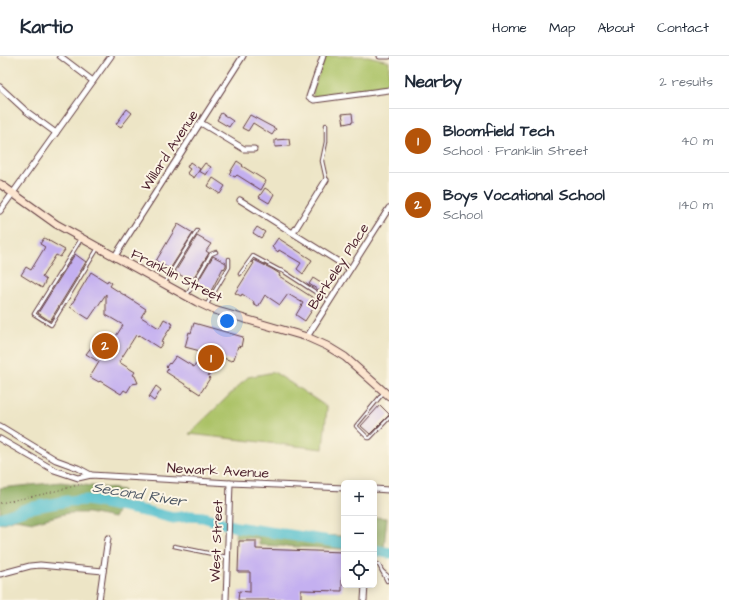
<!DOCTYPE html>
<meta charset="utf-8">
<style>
body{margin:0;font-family:"Architects Daughter",sans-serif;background:#f6f6f7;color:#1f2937}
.controls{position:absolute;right:12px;bottom:12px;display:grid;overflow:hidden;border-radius:6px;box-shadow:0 2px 10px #0003}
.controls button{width:36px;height:36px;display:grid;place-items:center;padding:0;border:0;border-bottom:1px solid #e0e1e3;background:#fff;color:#1f2937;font:20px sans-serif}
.you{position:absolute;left:227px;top:265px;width:14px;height:14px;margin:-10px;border:3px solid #fff;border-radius:50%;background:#1a73e8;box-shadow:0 0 0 6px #1a73e833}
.badge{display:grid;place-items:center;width:26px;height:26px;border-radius:50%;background:#b45309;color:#fff;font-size:13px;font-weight:700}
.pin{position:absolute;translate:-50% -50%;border:2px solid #fff;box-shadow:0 1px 4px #0006}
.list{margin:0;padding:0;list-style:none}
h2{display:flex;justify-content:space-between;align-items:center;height:52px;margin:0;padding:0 16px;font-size:17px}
h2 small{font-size:13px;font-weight:400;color:#747a83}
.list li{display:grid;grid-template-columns:26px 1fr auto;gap:12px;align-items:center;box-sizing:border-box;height:64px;padding:0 16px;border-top:1px solid #e0e1e3}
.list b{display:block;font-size:15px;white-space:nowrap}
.list p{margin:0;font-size:13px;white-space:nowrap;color:#747a83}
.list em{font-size:13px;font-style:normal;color:#747a83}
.icon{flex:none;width:22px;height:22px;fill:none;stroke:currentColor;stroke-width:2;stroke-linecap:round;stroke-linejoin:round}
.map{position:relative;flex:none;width:389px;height:544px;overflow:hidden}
header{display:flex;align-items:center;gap:24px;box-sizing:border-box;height:56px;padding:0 20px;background:#fff;border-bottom:1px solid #e0e1e3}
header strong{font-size:19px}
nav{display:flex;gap:22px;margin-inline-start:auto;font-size:14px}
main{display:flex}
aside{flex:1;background:#fff}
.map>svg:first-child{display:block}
.green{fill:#abc266;stroke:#7a7048}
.forest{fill:#88a85b;stroke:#696443}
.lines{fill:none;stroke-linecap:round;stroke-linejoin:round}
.river{stroke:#53bfcd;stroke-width:11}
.building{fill:#c4b0f0}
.lane-casing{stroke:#623d42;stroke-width:4.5}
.street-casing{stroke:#623d42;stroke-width:7}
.secondary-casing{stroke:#623d42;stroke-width:9}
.path{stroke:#623d42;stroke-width:1;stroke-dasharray:1 3;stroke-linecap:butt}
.lane{stroke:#fff;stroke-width:2.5}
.street{stroke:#fff;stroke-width:5}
.secondary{stroke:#fce5cf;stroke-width:7}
.labels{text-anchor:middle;stroke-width:4;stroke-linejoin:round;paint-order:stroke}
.street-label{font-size:14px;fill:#4a1f2b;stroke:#fcf5e5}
.water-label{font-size:15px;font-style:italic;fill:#4d5764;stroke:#fcf5e5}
</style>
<header>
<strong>Kartio</strong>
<nav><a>Home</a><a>Map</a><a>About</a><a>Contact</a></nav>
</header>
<main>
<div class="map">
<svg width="389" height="544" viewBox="0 0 389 544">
<rect width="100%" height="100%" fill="#fcf5e5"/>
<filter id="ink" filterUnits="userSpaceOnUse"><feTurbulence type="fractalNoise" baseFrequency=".025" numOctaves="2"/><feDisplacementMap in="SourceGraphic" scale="8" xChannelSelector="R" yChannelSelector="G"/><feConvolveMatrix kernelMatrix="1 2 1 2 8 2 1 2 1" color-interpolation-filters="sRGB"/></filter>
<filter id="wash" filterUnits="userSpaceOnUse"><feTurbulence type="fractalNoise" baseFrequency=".012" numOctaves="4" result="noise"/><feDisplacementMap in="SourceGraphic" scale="16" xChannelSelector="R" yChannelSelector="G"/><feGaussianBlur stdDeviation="0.9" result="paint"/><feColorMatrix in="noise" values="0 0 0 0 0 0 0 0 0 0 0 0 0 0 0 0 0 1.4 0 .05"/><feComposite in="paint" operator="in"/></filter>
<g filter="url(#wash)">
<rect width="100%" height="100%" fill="#ede5c6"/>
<g class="green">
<polygon points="325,0 368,0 389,5 389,29 313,42 313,35"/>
<polygon points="274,316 327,351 323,393 189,378 248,321"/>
</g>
<g class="forest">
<polygon points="61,426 123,434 122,446 114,462 88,457 68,457 34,466 15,463 0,468 0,432"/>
<polygon points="374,461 387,462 384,491 374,492"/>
<polygon points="236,471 290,479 344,480 344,493 259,489 259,482 235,482"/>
</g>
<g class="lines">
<g class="river">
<polyline points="0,462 29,452 68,445 87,444 149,456 173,462 190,460 203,461 236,471 344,487"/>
<polyline points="374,494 389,497"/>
</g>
</g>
<g id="blocks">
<g class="building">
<polygon points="127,53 132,57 121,71 116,68"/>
<polygon points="221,57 233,65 229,71 217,64"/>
<polygon points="352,57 353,66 344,68 342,58"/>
<polygon points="250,59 276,73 272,79 253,67 248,75 242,72"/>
<polygon points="289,83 290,90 275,91 275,84"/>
<polygon points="237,105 243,109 242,110 266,125 261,134 237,119 235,121 229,118"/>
<polygon points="190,106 200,113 194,122 187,117 190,113 187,111"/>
<polygon points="205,107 211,111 206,119 199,115"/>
<polygon points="213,122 225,130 220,138 208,130"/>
<polygon points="265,132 274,138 269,147 259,141"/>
<polygon points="178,168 193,177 170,213 156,205"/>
<polygon points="257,171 265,176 261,182 253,177"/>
<polygon points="197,180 211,188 206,195 209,197 192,224 190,223 189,224 175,216"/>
<polygon points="44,182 65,194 60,201 56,199 42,221 46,224 42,232 21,219 26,211 31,214 45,191 40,188"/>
<polygon points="278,182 312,204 303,218 297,213 301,207 279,194 278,196 272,191"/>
<polygon points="75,198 86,206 50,265 38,257"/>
<polygon points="213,200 226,207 226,210 224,213 223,212 211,235 197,227"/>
<polygon points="254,204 272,213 280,218 279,220 318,245 305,265 296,259 303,247 288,238 280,249 265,239 258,251 253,248 254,246 242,238 241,240 235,237 254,207 252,206"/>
<polygon points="91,216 107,226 108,224 112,227 110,230 146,253 141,261 159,272 164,263 173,268 161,286 163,287 159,292 139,279 138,280 136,279 119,306 135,316 133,319 135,320 138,327 132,328 127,336 124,334 121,338 100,325 99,326 90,321 99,306 86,298 96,285 108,293 123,269 106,259 106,238 89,263 70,251"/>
<polygon points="313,222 324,229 320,235 309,228"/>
<polygon points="194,267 243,281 241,291 238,290 234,303 232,305 220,301 208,320 210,322 200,338 166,316 168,313 166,311 169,307 170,308 176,300 194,311 204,296 185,291 189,276 191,277"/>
<polygon points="156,330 161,334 154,345 149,341"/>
<polygon points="380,349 389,358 389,359 370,378 361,370"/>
<polygon points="239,485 256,485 256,493 344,496 344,522 342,521 342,535 301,534 301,544 238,544 239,535 250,536 250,516 238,516"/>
</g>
</g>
</g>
<g filter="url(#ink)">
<use href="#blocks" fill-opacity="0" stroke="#623d42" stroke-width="1"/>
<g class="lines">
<defs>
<g id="lane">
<polyline points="326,69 326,86 322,105 326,123"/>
<polyline points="81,183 34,258 51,269 98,192"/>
<polyline points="240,218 253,200 279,214 283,215 329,245"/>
<polyline points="165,226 197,175"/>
<polyline points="187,239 211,198 216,196"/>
<polyline points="206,250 229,211 229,203"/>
<polyline points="384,336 356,370 368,382 370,382 389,362"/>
<polyline points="174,490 227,501"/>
<polyline points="374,507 379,509 387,525"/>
<polyline points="382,515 389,521"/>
</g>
<g id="street">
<polyline points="60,0 93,25"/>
<polyline points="323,0 309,41 314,44 389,34"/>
<polyline points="380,0 389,0"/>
<polyline points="0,31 26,55 56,77"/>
<polyline points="201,67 244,93 254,93"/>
<polyline points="240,144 350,213"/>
<polyline points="0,155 111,0"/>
<polyline points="293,177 326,124"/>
<polyline points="115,200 243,0"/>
<polyline points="307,281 389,152"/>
<polyline points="0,370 56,404 78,412 91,419"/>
<polyline points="0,383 54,414 78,422 91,419 230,427 344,432"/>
<polyline points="374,433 389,434"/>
<polyline points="0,518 30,510 40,509 103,515"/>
<polyline points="99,544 108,482"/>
<polyline points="226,544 230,427"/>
<polyline points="364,544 365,529"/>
</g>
<polyline id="secondary" points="0,128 56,168 197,246 214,254 307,281 327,290 345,301 389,340"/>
</defs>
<use href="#lane" class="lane-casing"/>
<use href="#street" class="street-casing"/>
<use href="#secondary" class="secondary-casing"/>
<polyline class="path" points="0,447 44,438 82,428"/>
<use href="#lane" class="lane"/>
<use href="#street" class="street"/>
<use href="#secondary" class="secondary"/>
</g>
</g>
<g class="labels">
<g class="street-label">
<text transform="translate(169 94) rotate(-57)" y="5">Willard Avenue</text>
<text transform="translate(338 210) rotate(-57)" y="5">Berkeley Place</text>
<text transform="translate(177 219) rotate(27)" y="5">Franklin Street</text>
<text transform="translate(218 414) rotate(3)" y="5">Newark Avenue</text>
<text transform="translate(216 485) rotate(-88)" y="5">West Street</text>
</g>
<g class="water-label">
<text transform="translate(139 438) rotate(9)" y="5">Second River</text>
</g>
</g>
</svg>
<div class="controls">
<button>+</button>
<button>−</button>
<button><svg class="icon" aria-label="locate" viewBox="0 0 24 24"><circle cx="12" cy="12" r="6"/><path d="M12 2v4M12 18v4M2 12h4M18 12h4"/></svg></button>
</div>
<div class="you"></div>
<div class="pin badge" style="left:211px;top:302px">1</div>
<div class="pin badge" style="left:105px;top:290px">2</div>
</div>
<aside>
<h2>Nearby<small>2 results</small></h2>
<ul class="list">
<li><span class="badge">1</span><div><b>Bloomfield Tech</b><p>School · Franklin Street</p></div><em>40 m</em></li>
<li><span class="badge">2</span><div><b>Boys Vocational School</b><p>School</p></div><em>140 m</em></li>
</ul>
</aside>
</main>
